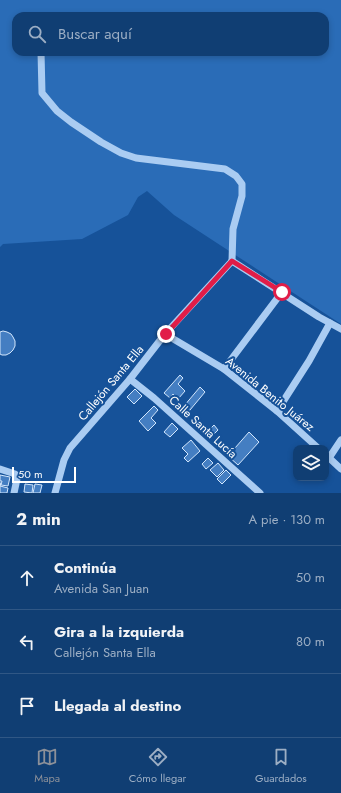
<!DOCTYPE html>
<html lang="es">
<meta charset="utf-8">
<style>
body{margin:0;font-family:Jost,sans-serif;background:#194578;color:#f1f3f6}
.controls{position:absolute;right:12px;bottom:12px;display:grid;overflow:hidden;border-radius:8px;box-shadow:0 2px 6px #0003}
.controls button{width:36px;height:36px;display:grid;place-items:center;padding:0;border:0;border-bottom:1px solid #305785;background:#103e73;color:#f1f3f6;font:20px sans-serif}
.scale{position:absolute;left:12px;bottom:10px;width:64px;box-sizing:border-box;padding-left:4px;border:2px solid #fff;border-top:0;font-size:11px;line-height:14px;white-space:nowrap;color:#fff;-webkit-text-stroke:3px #165299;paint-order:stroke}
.stop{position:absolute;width:12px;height:12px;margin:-9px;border:3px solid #e11d48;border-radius:50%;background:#fff}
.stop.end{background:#e11d48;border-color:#fff;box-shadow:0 1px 4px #0008}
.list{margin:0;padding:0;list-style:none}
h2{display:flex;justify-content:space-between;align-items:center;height:52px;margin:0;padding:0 16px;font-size:17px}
h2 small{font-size:13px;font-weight:400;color:#9caec4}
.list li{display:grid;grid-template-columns:26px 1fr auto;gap:12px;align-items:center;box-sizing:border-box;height:64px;padding:0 16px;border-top:1px solid #305785}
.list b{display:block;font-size:15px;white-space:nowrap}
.list p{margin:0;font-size:13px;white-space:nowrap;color:#9caec4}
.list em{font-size:13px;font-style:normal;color:#9caec4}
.icon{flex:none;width:22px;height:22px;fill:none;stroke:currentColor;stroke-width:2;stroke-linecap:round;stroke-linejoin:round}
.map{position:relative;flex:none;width:341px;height:493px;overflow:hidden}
.search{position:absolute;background:#103e73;box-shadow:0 2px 6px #0003;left:12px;right:12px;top:12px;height:44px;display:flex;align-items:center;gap:10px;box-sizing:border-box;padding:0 14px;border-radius:12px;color:#9caec4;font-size:15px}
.sheet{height:244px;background:#103e73}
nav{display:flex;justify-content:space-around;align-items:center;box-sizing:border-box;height:56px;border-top:1px solid #305785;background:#103e73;font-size:11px;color:#9caec4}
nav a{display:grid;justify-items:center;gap:2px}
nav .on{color:#8c9099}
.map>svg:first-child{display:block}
.green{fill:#2a6cb7;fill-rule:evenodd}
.building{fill:#447ec2;stroke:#d2e6fc}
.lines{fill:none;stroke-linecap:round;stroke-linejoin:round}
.minor{stroke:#aaccf2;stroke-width:7}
.route{stroke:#e11d48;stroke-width:5}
.labels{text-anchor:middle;stroke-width:4;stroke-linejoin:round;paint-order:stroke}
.street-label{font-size:12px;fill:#fff;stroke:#165299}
</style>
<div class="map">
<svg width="341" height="493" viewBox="0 0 341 493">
<rect width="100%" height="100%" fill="#165299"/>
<path class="green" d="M0 0H341V324L174 215 147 191 138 197 128 215 82 239 3 244 0 247ZM16 16H325V52H16Z"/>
<g class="building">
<polygon points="3,331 7,332 11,334 13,337 15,341 15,346 13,350 10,353 6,355 2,355 0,354 0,332"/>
<polygon points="180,375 183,378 178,384 185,391 178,399 173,394 170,398 164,393"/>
<polygon points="200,387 205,392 185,416 181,412 186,407 184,406"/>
<polygon points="135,389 142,396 134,404 127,397"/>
<polygon points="154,406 158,410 151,418 156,423 148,431 139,421"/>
<polygon points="172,423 178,429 170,437 164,432"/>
<polygon points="214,425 218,430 213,435 209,430"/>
<polygon points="249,432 259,442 238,465 228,456"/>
<polygon points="191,440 200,451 188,462 184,458 188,454 182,448"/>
<polygon points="208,458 213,463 206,469 202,464"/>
<polygon points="218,463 224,470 217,477 210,470"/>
<polygon points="226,470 231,475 222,484 217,479"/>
<polygon points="0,475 10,477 8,486 1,485 2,481 0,481"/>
<polygon points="0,483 1,483 0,486 8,488 7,493 0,493"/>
<polygon points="25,484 33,485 32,493 24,492"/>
<polygon points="35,484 42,485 40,493 33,493"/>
</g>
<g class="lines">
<g class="minor">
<polyline points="41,52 42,93 57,111 71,122 101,142 121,153 136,158 225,169 236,176 242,184 242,196 233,229 232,261"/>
<polyline points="232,261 319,317 341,329"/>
<polyline points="165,334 224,369 277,411 318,448"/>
<polyline points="224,369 282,292"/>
<polyline points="130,379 154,398 260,493"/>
<polyline points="277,411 309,361 330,323"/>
<polyline points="326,455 341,469"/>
<polyline points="329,458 341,440"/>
<polyline points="0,469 15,474 17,476 17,479 14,493"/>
<polyline points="55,493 64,460 70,448 130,379 165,334 232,261"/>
</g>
</g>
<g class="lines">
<polyline class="route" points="166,334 232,261 282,292"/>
</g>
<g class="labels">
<g class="street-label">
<text transform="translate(111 383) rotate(-50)" y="4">Callejón Santa Ella</text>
<text transform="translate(270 394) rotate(39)" y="4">Avenida Benito Juárez</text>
<text transform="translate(203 427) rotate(42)" y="4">Calle Santa Lucía</text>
</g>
</g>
</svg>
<div class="controls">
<button><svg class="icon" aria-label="layers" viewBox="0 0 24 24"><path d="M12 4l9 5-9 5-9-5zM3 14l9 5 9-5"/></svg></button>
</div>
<div class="scale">50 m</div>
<div class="stop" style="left:282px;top:292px"></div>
<div class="stop end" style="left:166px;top:334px"></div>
<div class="search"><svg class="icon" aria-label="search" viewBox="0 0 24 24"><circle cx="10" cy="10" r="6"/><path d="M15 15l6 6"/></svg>Buscar aquí</div>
</div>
<section class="sheet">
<h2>2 min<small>A pie · 130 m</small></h2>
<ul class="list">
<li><svg class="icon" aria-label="ahead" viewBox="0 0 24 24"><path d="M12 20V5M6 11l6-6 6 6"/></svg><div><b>Continúa</b><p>Avenida San Juan</p></div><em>50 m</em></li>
<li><svg class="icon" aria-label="left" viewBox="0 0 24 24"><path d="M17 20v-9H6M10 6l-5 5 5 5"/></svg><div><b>Gira a la izquierda</b><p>Callejón Santa Ella</p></div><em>80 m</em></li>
<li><svg class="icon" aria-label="arrive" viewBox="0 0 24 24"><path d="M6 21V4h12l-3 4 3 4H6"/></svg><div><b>Llegada al destino</b></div></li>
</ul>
</section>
<nav>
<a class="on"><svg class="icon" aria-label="map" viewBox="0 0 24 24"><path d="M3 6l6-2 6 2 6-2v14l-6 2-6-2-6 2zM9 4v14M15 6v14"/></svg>Mapa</a>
<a><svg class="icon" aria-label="directions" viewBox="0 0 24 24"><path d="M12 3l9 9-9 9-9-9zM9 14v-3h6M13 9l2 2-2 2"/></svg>Cómo llegar</a>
<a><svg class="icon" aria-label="saved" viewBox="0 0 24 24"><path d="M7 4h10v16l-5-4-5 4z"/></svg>Guardados</a>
</nav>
